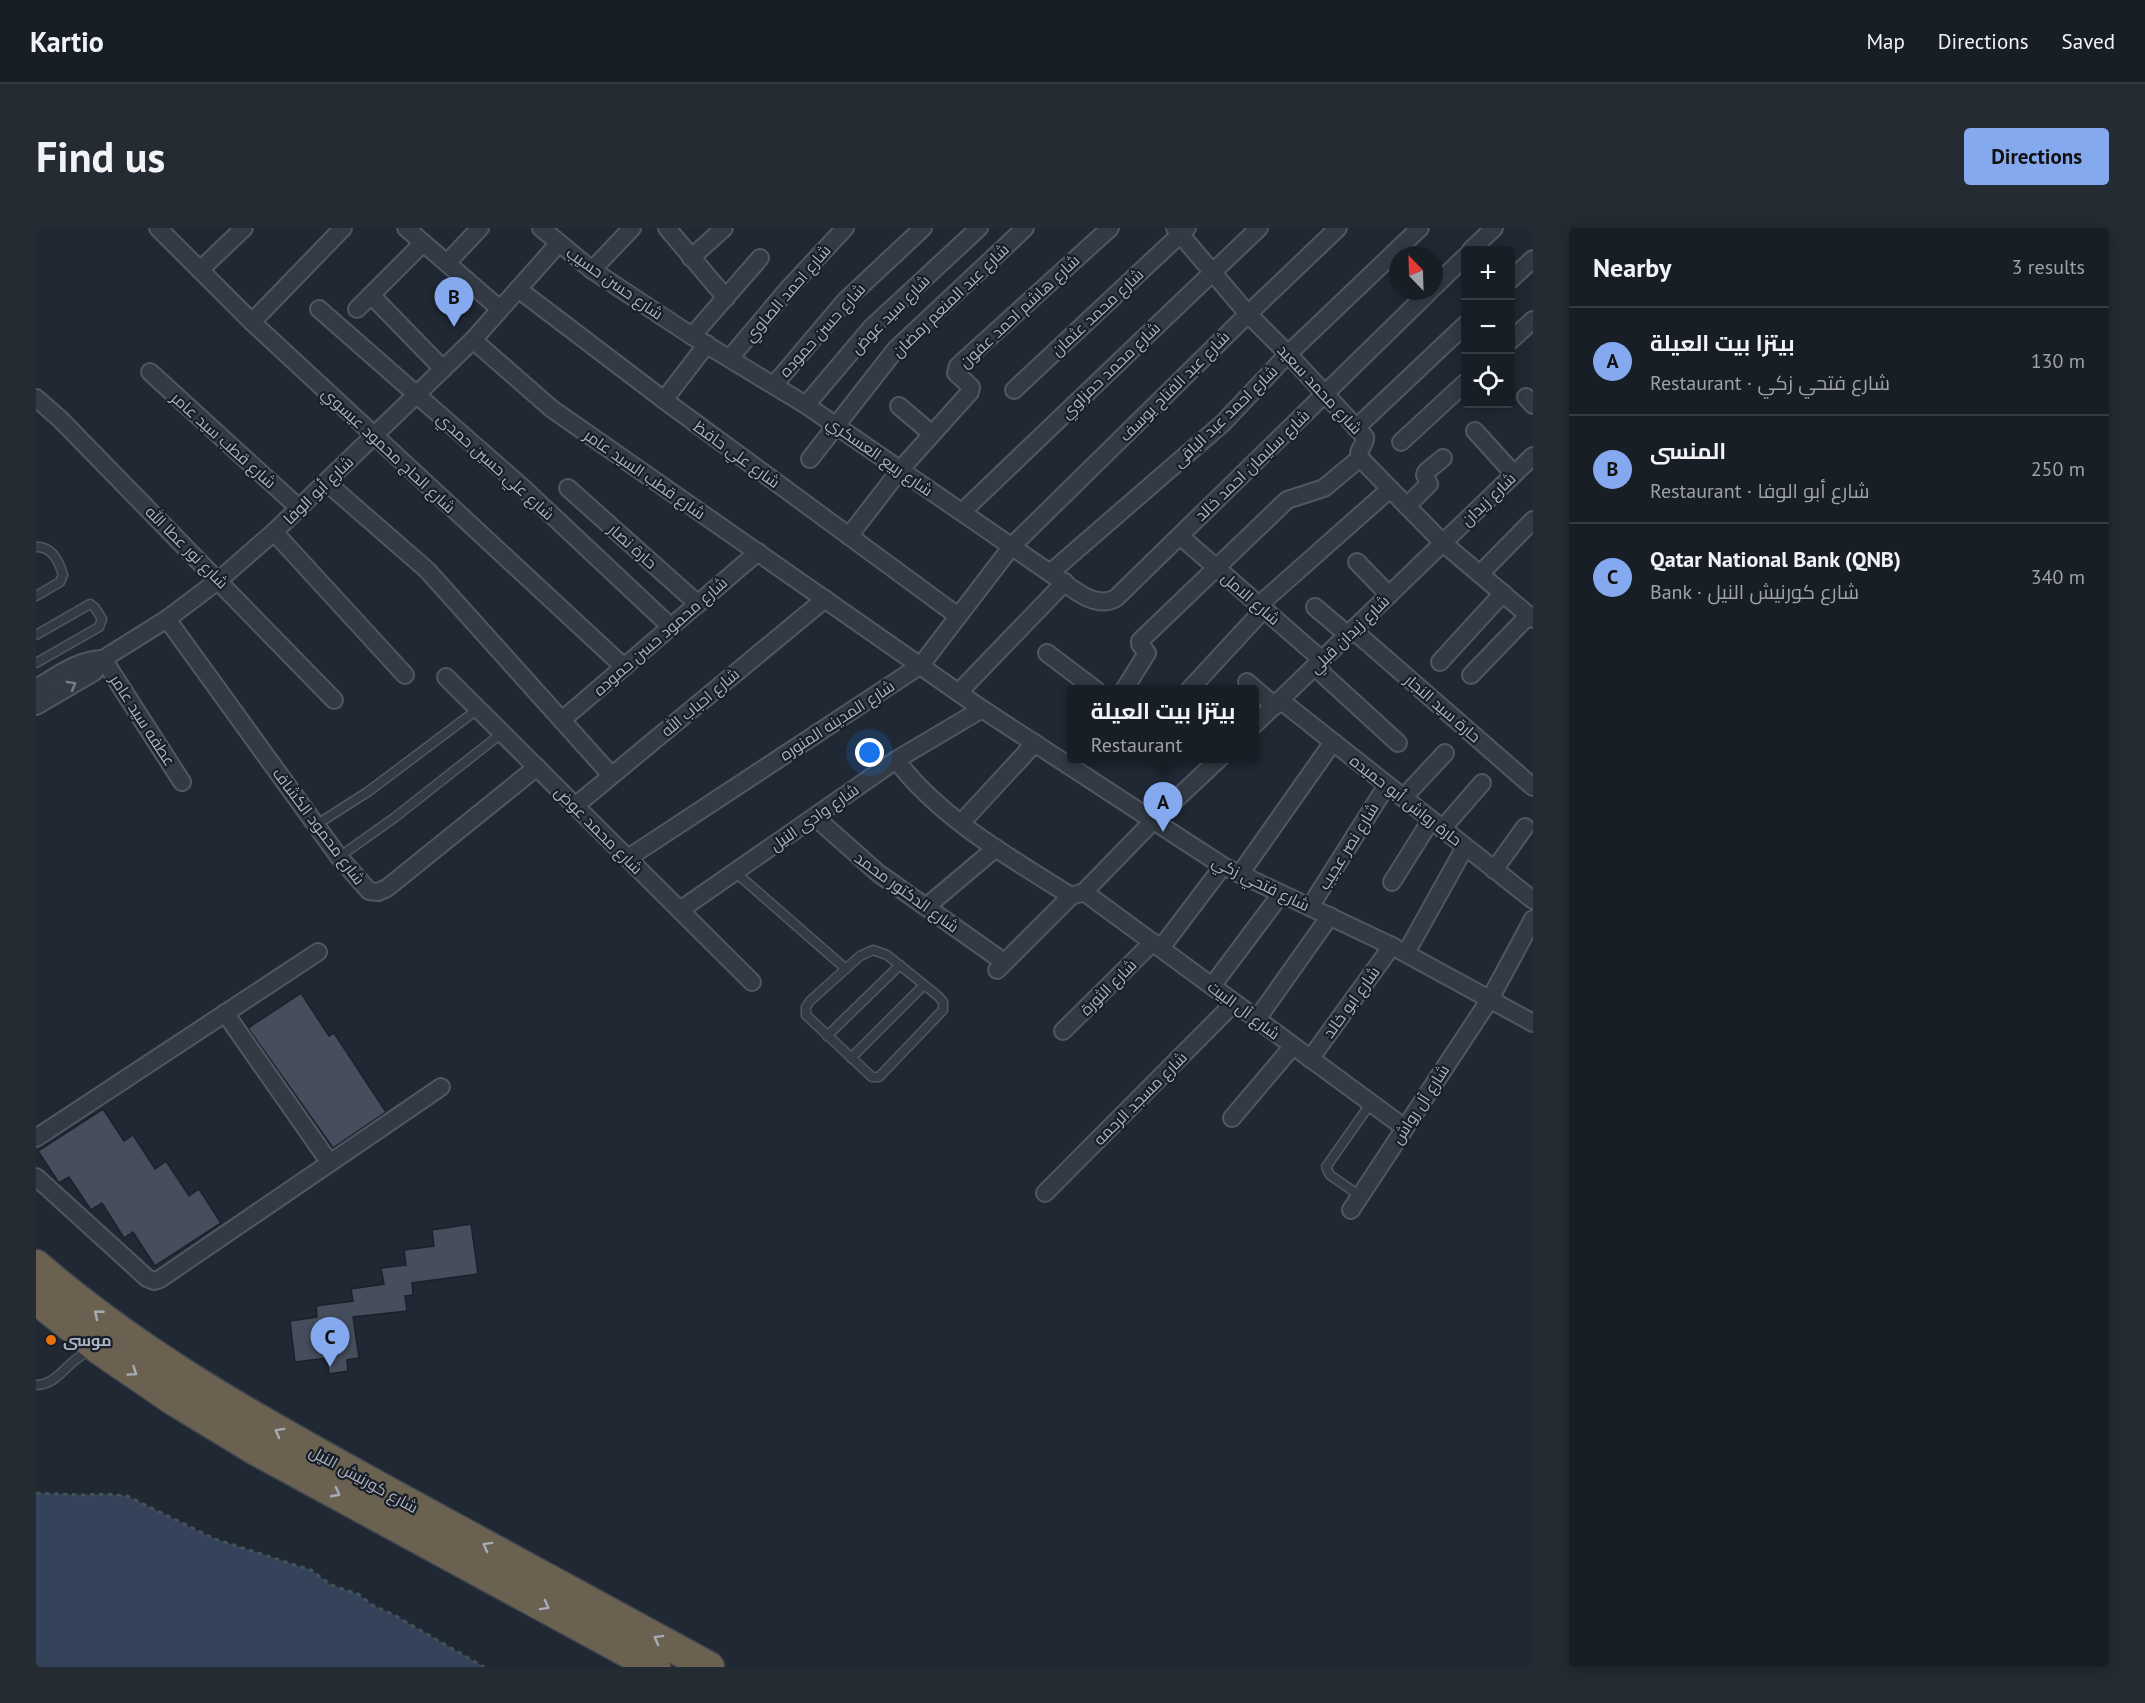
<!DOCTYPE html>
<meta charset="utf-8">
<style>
body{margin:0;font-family:"PT Sans",Cairo,sans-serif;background:#252b32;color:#f1f3f6}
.controls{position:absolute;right:18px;top:18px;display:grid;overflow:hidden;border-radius:6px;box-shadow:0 3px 15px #0003}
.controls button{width:54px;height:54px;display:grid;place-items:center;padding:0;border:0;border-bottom:2px solid #363c43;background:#181e26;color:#f1f3f6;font:30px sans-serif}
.compass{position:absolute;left:1353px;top:18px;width:54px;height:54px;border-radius:50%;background:#181e26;box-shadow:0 3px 15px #0003;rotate:337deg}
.you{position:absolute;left:834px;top:525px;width:21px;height:21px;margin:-15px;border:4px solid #fff;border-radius:50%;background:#1a73e8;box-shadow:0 0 0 9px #1a73e833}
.badge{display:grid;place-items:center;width:39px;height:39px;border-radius:50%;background:#85a9ef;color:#111;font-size:20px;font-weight:700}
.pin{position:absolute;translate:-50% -50px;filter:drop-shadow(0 2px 3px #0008)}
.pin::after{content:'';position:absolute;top:32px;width:21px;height:18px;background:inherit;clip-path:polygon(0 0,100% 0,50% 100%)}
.popup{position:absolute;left:1031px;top:457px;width:192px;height:78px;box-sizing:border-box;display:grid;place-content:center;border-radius:6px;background:#181e26;filter:drop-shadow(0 2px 4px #0005);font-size:20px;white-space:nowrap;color:#9fa2a7}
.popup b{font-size:22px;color:#f1f3f6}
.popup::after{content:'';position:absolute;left:50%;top:100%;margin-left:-12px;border:12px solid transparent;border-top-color:#181e26}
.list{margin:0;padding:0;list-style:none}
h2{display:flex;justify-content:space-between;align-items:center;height:78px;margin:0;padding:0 24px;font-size:26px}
h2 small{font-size:20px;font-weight:400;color:#9fa2a7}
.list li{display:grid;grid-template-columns:39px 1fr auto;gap:18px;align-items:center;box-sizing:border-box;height:108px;padding:0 24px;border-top:2px solid #363c43}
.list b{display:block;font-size:22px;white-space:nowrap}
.list p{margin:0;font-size:20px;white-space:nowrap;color:#9fa2a7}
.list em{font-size:20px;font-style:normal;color:#9fa2a7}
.icon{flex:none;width:33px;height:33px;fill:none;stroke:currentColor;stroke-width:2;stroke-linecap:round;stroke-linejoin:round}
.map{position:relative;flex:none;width:1497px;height:1439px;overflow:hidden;border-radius:6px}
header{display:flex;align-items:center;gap:36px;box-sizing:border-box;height:84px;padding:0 30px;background:#181e26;border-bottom:2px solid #363c43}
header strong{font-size:28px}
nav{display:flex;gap:33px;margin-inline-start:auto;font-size:21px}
.intro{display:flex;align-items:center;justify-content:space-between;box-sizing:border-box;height:144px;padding:0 36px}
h1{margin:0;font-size:42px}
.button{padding:15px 27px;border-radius:6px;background:#85a9ef;color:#111;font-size:21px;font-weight:700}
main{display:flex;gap:36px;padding:0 36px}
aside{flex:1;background:#181e26;border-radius:6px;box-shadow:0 3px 15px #0003}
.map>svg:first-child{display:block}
.water{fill:#35435a}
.building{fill:#464e5d;stroke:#1b212b;stroke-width:1.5}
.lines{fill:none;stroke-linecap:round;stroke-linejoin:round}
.lane-casing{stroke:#515762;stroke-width:11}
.street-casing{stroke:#515762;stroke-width:20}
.highway-casing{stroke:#3e444f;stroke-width:33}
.path{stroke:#435356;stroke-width:3;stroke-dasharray:4.5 4.5;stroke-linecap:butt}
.lane{stroke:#333a44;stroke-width:8}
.street{stroke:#333a44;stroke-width:16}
.highway{stroke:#6a6151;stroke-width:30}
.oneway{stroke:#767d89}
.oneway2{stroke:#a6acb6}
.food-dot{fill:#e8710a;stroke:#191f29;stroke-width:2}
.labels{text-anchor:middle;stroke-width:4.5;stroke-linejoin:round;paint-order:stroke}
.street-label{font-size:16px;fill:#adb4c1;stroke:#191f29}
.poi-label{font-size:16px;font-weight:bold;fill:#adb4c1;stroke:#191f29;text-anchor:start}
</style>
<header>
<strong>Kartio</strong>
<nav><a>Map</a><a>Directions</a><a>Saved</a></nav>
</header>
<div class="intro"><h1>Find us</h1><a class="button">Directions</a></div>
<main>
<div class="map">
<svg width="1497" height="1439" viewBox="0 0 1497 1439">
<rect width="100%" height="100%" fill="#202833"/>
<polygon class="water" points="0,1265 48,1267 72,1266 91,1268 179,1311 275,1342 295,1357 322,1366 336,1377 360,1388 448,1439 0,1439"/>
<g class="building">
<polygon points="265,765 293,808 298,805 350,884 297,920 212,800"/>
<polygon points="67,881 88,913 97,907 119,941 130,933 153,968 163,961 185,995 119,1038 97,1004 88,1010 66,975 55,982 33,949 23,955 2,923"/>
<polygon points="435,996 442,1046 376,1055 377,1067 369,1068 371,1083 317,1089 323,1130 311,1132 312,1143 293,1146 291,1130 259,1134 254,1093 281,1089 280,1078 317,1073 315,1061 348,1056 345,1040 370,1037 368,1022 398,1018 396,1002"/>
</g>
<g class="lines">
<defs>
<g id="lane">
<path d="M0 319C16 318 23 333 27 347L24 354 0 368"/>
<polyline points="0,407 54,376 59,380 66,391 63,399 0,435"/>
<polyline points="280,597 333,563 442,481"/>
<polyline points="303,629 358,590 466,505"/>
<polyline points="699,644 810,741"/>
<polygon points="837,722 851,727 902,768 907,774 907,782 843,849 836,849 770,787 770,779 774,773 824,728"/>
<polyline points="791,808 864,737"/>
<polyline points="815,830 888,757"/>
<polyline points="1324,968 1294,947 1290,939 1335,875"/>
<path d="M0 1157C24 1157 32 1129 56 1123"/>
</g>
<g id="street">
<polyline points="122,0 216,94 588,439"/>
<polyline points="370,0 464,81"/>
<path d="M505 0 556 42 656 108 770 177 1014 345C1033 357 1058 383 1080 370L1394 63"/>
<polyline points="631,0 690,70"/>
<path d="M1139 0 1212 86 1252 126 1329 209C1330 217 1320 222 1324 230L1407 315 1497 391"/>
<polyline points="1435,22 1458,0"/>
<polyline points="655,30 688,0"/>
<polyline points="411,35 444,0"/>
<polyline points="164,42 208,0"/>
<polyline points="556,42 596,0"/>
<polyline points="1474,52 1497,31"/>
<polyline points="1398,59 1430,28"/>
<polyline points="482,61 628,172 922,388"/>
<polyline points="335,67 407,141"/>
<polyline points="283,81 486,259 635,399"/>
<polyline points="321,81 387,15"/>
<polyline points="216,94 307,0"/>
<polyline points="656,108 724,30"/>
<polyline points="437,112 516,181 946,481 1187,638 1356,718 1497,795"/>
<polyline points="1474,113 1497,92"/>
<polyline points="694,130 753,60 809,0"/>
<polyline points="114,144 263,280"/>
<polyline points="738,157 810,72 887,0"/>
<polyline points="978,162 1151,0"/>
<polyline points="1490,169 1497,177"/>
<polyline points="0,170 24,191 298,472"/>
<polyline points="628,172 671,116"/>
<polyline points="770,177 836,99 943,0"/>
<polyline points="863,178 896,206"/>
<polyline points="1320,200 1430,96"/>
<polyline points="1439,203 1478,246"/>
<polyline points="1365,214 1430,154"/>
<polyline points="774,231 860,121 989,0"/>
<polyline points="290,254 391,342 575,547"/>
<polyline points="532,260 662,376"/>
<polyline points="1371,278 1393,256 1389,247 1390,244 1407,230"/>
<polyline points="926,284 1223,0"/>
<polyline points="238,304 369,447"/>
<polyline points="813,308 864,242 934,164 935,159 920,145 922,138 1074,0"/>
<polyline points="1144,308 1286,432"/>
<polyline points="1321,334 1353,367"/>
<polyline points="1014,345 1187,195 1252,126 1384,0"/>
<polyline points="1444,346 1497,292"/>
<polyline points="1223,377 1354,261"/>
<polyline points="1279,379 1312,407"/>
<polyline points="131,391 303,629 333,663 342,664 351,660 501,539"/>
<polyline points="1317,402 1497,559"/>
<polyline points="1011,425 1060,462"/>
<polyline points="67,431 146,554"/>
<polyline points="1404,434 1467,365"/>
<polyline points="1279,439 1362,515"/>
<polyline points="1435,447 1493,387"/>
<polyline points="410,449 716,754"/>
<polyline points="1211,454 1239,478"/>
<path d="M0 460C21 448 42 431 67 431"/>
<polyline points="1088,462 1111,425 1104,416 1104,413 1251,272 1288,260 1324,230"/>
<polyline points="1153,462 1228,381"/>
<polyline points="923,464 1029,354"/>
<polyline points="1244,472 1497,672"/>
<polyline points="0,478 58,444 67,431 131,391 183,352 238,304 437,112 523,15"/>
<polyline points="526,492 722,324"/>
<polyline points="1218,497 1497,228"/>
<path d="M860 532C905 591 973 629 1035 668"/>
<polyline points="1367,570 1409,525"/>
<polyline points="539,578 789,371"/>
<polyline points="779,589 842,645 968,734"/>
<polyline points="925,595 999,515"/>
<polyline points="1406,601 1446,555"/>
<polyline points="592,630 885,437 976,318 1212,86 1302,0"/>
<polyline points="1458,642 1489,599"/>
<polyline points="1204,646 1297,514"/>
<polyline points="1356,654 1395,592"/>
<polyline points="1048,664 1369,900"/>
<polyline points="890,679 960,620"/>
<polyline points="1274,679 1351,557"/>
<polyline points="644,682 860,532 946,481"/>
<polyline points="1125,720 1187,638"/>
<polyline points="1370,725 1429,619"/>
<polyline points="961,742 1035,668 1048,664 1117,593 1184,530"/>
<polyline points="1176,758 1245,666"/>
<polyline points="189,785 294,935"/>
<polyline points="1221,791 1294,688"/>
<polyline points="1027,803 1117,714"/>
<polyline points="1274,831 1356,718"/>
<polyline points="1196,890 1257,818"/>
<polyline points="0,910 282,724"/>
<polyline points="0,949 111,1050 118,1053 124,1051 405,859"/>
<polyline points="1009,965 1198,775"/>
<polyline points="1315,982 1454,771 1497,691"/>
</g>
<g id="highway">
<path d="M0 1037C106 1129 228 1196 350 1263 458 1322 565 1380 673 1439"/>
<polyline points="0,1071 63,1121 139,1173 218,1221 619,1439"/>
</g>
</defs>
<use href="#lane" class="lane-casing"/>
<use href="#street" class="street-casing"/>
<use href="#highway" class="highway-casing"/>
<polyline class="path" points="0,1265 48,1267 72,1266 91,1268 179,1311 275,1342 295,1357 322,1366 336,1377 360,1388 448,1439"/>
<use href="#lane" class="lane"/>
<use href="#street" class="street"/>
<use href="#highway" class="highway"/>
</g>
<defs><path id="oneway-chevron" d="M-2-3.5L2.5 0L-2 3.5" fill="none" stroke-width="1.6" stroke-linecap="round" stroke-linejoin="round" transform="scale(1.5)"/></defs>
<use class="oneway" href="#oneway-chevron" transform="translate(36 457) rotate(-30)"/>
<g class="oneway2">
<use href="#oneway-chevron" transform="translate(62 1086) rotate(-141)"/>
<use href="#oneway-chevron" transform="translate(97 1144) rotate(34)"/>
<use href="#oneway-chevron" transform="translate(243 1204) rotate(-151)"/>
<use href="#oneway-chevron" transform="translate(300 1265) rotate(28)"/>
<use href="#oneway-chevron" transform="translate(451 1318) rotate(-151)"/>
<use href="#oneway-chevron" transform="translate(509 1378) rotate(29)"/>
<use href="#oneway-chevron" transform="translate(622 1411) rotate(-151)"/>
</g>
<circle class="food-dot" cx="15" cy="1112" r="6"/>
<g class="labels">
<g class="street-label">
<text transform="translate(579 55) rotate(35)" y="6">شارع حسن حسيب</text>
<text transform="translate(751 65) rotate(-49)" y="6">شارع احمد الصاوي</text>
<text transform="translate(914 72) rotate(-44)" y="6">شارع عبد المنعم رمضان</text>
<text transform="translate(983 83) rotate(-43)" y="6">شارع هاشم احمد عفون</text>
<text transform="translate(1061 84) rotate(-43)" y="6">شارع محمد عثمان</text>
<text transform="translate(854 86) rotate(-45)" y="6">شارع سيد عوض</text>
<text transform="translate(786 102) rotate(-48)" y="6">شارع حسن حموده</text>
<text transform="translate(1074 142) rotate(-44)" y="6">شارع محمد حمزاوي</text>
<text transform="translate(1138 158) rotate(-45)" y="6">شارع عبد الفتاح يوسف</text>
<text transform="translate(1284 161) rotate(47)" y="6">شارع محمد سعيد</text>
<text transform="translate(1189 188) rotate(-44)" y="6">شارع احمد عبد الباقى</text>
<text transform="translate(188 212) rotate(42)" y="6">شارع قطب سيد عامر</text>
<text transform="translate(353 222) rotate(43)" y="6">شارع الحاج محمود عيسوي</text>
<text transform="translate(701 226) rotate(36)" y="6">شارع علي حافظ</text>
<text transform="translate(844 228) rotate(35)" y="6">شارع ربيع العسكري</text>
<text transform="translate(1216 237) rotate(-44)" y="6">شارع سليمان احمد خالد</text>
<text transform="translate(460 238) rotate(42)" y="6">شارع علي حسين حمدي</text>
<text transform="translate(609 246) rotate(35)" y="6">شارع قطب السيد عامر</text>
<text transform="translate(282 262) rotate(-44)" y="6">شارع أبو الوفا</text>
<text transform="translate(1452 271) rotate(-44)" y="6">شارع زيدان</text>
<text transform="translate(597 318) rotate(42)" y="6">حارة نصار</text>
<text transform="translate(151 319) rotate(45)" y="6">شارع نور عطا الله</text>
<text transform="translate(1215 370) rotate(41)" y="6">شارع الامل</text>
<text transform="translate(1313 406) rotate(-44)" y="6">شارع زيدان قبلي</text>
<text transform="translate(624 408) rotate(-41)" y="6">شارع محمود حسن حموده</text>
<text transform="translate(664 474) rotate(-40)" y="6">شارع احباب الله</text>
<text transform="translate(1407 480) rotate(41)" y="6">حارة سيد النجار</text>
<text transform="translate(107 492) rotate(57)" y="6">عطفه سيد عامر</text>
<text transform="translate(801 492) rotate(-33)" y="6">شارع المدينه المنوره</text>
<text transform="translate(1370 572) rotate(38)" y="6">حارة رواش أبو حميده</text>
<text transform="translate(778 589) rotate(-35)" y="6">شارع وادى النيل</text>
<text transform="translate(283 598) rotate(53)" y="6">شارع محمود الكشاف</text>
<text transform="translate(563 602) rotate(45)" y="6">شارع محمد عوض</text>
<text transform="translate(1312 618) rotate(-58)" y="6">شارع نصر عجيب</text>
<text transform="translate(1225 655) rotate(26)" y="6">شارع فتحي زكي</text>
<text transform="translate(871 664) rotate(36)" y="6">شارع الدكتور محمد</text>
<text transform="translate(1072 759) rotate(-45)" y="6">شارع الثورة</text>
<text transform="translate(1315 774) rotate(-54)" y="6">شارع ابو خالد</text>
<text transform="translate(1208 782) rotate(37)" y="6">شارع آل البيت</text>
<text transform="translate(1104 870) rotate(-45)" y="6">شارع مسجد الرحمه</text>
<text transform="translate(1384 876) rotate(-57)" y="6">شارع آل رواش</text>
<text transform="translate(328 1251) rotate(29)" y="6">شارع كورنيش النيل</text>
</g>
<g class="poi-label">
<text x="27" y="1118">موسى</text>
</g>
</g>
</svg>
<div class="controls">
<button>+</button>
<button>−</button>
<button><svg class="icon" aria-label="locate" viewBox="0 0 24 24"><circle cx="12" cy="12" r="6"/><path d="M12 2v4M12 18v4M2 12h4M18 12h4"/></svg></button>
</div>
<svg class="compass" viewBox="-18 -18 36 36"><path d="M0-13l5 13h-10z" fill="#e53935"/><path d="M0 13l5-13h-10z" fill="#9fa2a7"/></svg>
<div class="you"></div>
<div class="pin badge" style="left:1127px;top:604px">A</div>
<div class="popup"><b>بيتزا بيت العيلة</b>Restaurant</div>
<div class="pin badge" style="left:418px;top:99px">B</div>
<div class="pin badge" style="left:294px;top:1139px">C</div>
</div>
<aside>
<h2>Nearby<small>3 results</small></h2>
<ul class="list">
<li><span class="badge">A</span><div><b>بيتزا بيت العيلة</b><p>Restaurant · شارع فتحي زكي</p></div><em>130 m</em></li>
<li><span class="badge">B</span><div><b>المنسى</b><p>Restaurant · شارع أبو الوفا</p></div><em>250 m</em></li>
<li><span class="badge">C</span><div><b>Qatar National Bank (QNB)</b><p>Bank · شارع كورنيش النيل</p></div><em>340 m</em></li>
</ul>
</aside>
</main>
